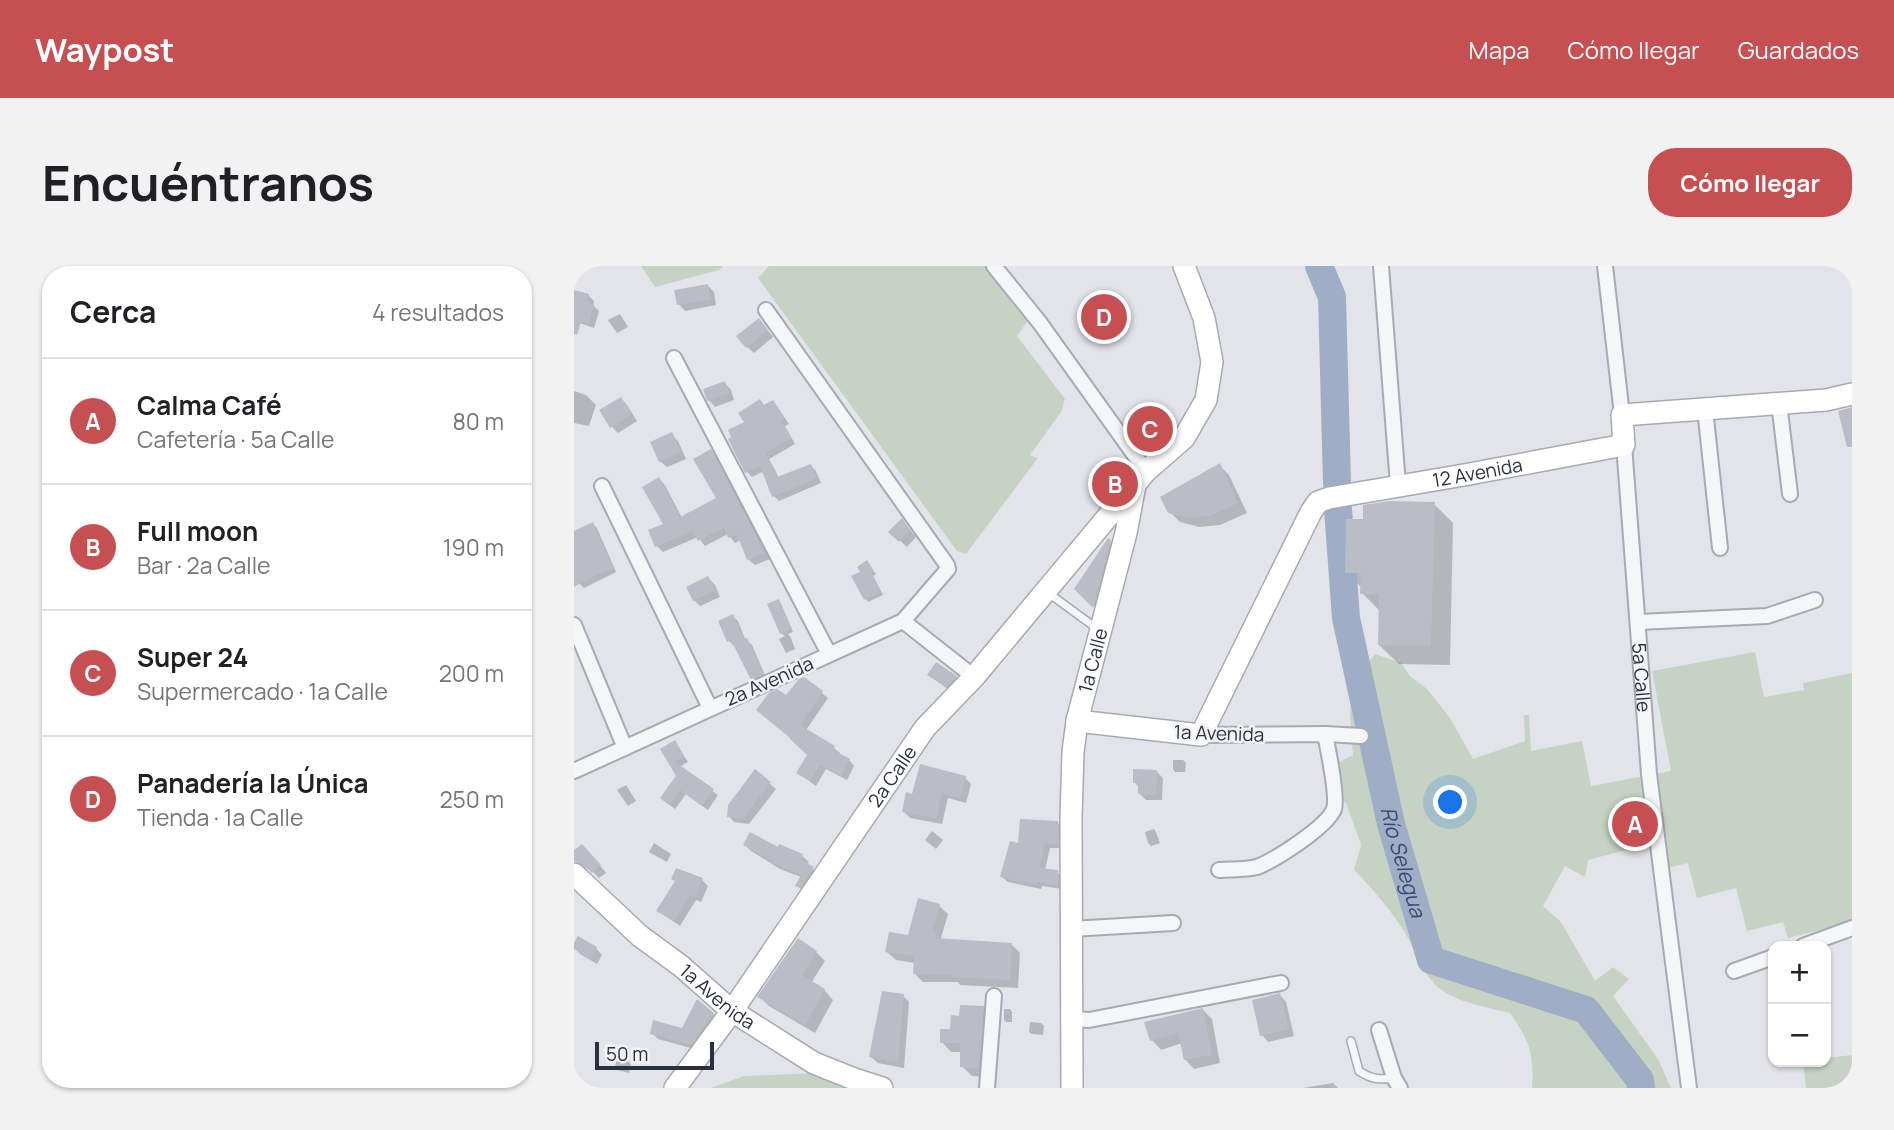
<!DOCTYPE html>
<html lang="es">
<meta charset="utf-8">
<style>
body{margin:0;font-family:Manrope,sans-serif;background:#f2f2f2;color:#202124}
.controls{position:absolute;right:21px;bottom:21px;display:grid;overflow:hidden;border-radius:14px;box-shadow:0 2px 5px #0004}
.controls button{width:63px;height:63px;display:grid;place-items:center;padding:0;border:0;border-bottom:2px solid #e0e0e0;background:#fff;color:#202124;font:35px sans-serif}
.scale{position:absolute;left:21px;bottom:18px;width:119px;box-sizing:border-box;padding-left:7px;border:4px solid #2b3041;border-top:0;font-size:19px;line-height:24px;white-space:nowrap;color:#2b3041;-webkit-text-stroke:5px #f2f3f7;paint-order:stroke}
.you{position:absolute;left:877px;top:537px;width:24px;height:24px;margin:-18px;border:5px solid #fff;border-radius:50%;background:#1a73e8;box-shadow:0 0 0 10px #1a73e833}
.badge{display:grid;place-items:center;width:46px;height:46px;border-radius:50%;background:#c65051;color:#fff;font-size:23px;font-weight:700}
.pin{position:absolute;translate:-50% -50%;border:4px solid #fff;box-shadow:0 2px 7px #0006}
.list{margin:0;padding:0;list-style:none}
h2{display:flex;justify-content:space-between;align-items:center;height:91px;margin:0;padding:0 28px;font-size:30px}
h2 small{font-size:23px;font-weight:400;color:#757577}
.list li{display:grid;grid-template-columns:46px 1fr auto;gap:21px;align-items:center;box-sizing:border-box;height:126px;padding:0 28px;border-top:2px solid #e0e0e0}
.list b{display:block;font-size:26px;white-space:nowrap}
.list p{margin:0;font-size:23px;white-space:nowrap;color:#757577}
.list em{font-size:23px;font-style:normal;color:#757577}
.map{position:relative;flex:none;width:1278px;height:822px;overflow:hidden;border-radius:28px}
header{display:flex;align-items:center;gap:42px;box-sizing:border-box;height:98px;padding:0 35px;background:#c65051;color:#fff}
header strong{font-size:33px}
nav{display:flex;gap:38px;margin-inline-start:auto;font-size:24px}
.intro{display:flex;align-items:center;justify-content:space-between;box-sizing:border-box;height:168px;padding:0 42px}
h1{margin:0;font-size:49px}
.button{padding:18px 32px;border-radius:28px;background:#c65051;color:#fff;font-size:24px;font-weight:700}
main{display:flex;gap:42px;padding:0 42px}
aside{flex:1;background:#fff;border-radius:28px;box-shadow:0 2px 5px #0004}
.map>svg:first-child{display:block}
.green{fill:#c6d3c4}
.shadow{fill:#0003}
.lines{fill:none;stroke-linecap:round;stroke-linejoin:round}
.river{stroke:#a0adc7;stroke-width:28}
.building{fill:#babdc6}
.lane-casing{stroke:#a7aab4;stroke-width:10}
.street-casing{stroke:#a7aab4;stroke-width:18}
.secondary-casing{stroke:#a7aab4;stroke-width:24}
.lane{stroke:#f5f6f8;stroke-width:7}
.street{stroke:#f5f6f8;stroke-width:14}
.secondary{stroke:#fff;stroke-width:21}
.labels{text-anchor:middle;stroke-width:5;stroke-linejoin:round;paint-order:stroke}
.street-label{font-size:19px;fill:#2b3041;stroke:#f2f3f7}
.water-label{font-size:21px;font-style:italic;fill:#384a72;stroke:#f2f3f7}
</style>
<header>
<strong>Waypost</strong>
<nav><a>Mapa</a><a>Cómo llegar</a><a>Guardados</a></nav>
</header>
<div class="intro"><h1>Encuéntranos</h1><a class="button">Cómo llegar</a></div>
<main>
<aside>
<h2>Cerca<small>4 resultados</small></h2>
<ul class="list">
<li><span class="badge">A</span><div><b>Calma Café</b><p>Cafetería · 5a Calle</p></div><em>80 m</em></li>
<li><span class="badge">B</span><div><b>Full moon</b><p>Bar · 2a Calle</p></div><em>190 m</em></li>
<li><span class="badge">C</span><div><b>Super 24</b><p>Supermercado · 1a Calle</p></div><em>200 m</em></li>
<li><span class="badge">D</span><div><b>Panadería la Única</b><p>Tienda · 1a Calle</p></div><em>250 m</em></li>
</ul>
</aside>
<div class="map">
<svg width="1278" height="822" viewBox="0 0 1278 822">
<rect width="100%" height="100%" fill="#e2e4ea"/>
<g class="green">
<polygon points="67,0 149,0 145,4 81,21"/>
<polygon points="195,0 418,0 458,49 443,70 491,133 487,146 456,189 464,192 392,288 383,285 184,12"/>
<path d="M1181 386 1190 431 1230 424 1229 417 1278 407V656L1214 672 1209 656 1173 665 1162 622 1123 632 1114 597 1085 604 1078 577 1014 594 1011 611 991 600 969 640 987 656 1021 715 1039 701 1055 713 1039 730 1084 793 1097 822H958C960 787 956 776 936 747 916 742 887 737 869 725 848 711 842 683 828 662 814 641 798 622 780 604L787 579 772 537 755 524 765 496 779 489 776 449 778 420 801 388 827 397 836 410 853 423 876 452 899 493 951 475 950 449H955L957 485 1008 475 1017 520 1097 505 1078 405Z"/>
<polygon points="1278,789 1278,822 1232,822 1229,796 1252,796 1252,792"/>
<polygon points="244,807 301,822 137,822 170,810"/>
</g>
<g class="shadow">
<polygon points="0,0 6,9 0,12"/>
<polygon points="134,20 140,26 142,39 111,45 105,38"/>
<polygon points="0,25 15,30 20,35 19,39 25,45 20,62 0,55"/>
<polygon points="46,48 54,61 43,67 34,54"/>
<polygon points="191,61 199,71 180,87 173,81"/>
<polygon points="151,117 157,124 160,134 141,141 135,134"/>
<polygon points="0,125 12,129 22,139 15,160 0,157"/>
<polygon points="47,133 53,139 63,155 44,167 38,161"/>
<polygon points="572,139 609,172 585,195 565,175"/>
<polygon points="191,141 203,141 215,158 211,160 221,178 195,193 205,212 237,200 242,205 247,217 205,235 200,230 190,205 178,211 173,206 172,157"/>
<polygon points="97,168 104,175 112,193 93,201 86,195"/>
<polygon points="137,185 142,191 196,293 181,299 175,294 167,274 161,277 154,268 131,280 124,271 89,286 83,280 91,259 85,213 91,219 108,252 144,233"/>
<polygon points="645,199 655,209 673,247 646,259 625,261 606,256 596,246"/>
<polygon points="860,238 879,257 876,399 825,398 805,379 806,345 788,327 788,322 772,306 791,255"/>
<polygon points="328,254 342,271 333,281 317,266"/>
<polygon points="19,258 23,262 42,306 10,322 6,318 0,306 0,268"/>
<polygon points="535,275 546,285 529,349 502,322"/>
<polygon points="295,299 302,308 299,310 309,329 294,336 292,333"/>
<polygon points="134,312 141,319 146,331 126,340 120,334"/>
<polygon points="207,338 219,366 214,368 217,372 221,383 212,387 205,373 211,370 207,367"/>
<polygon points="158,350 164,355 171,373 178,379 193,414 184,418 179,413 162,380 160,380 155,375"/>
<polygon points="355,409 382,411 388,417 379,427"/>
<polygon points="230,413 254,432 232,464 260,482 266,487 265,489 275,494 280,500 273,514 252,503 242,520 224,507 235,489 212,432"/>
<polygon points="101,476 114,496 105,501 144,529 134,544 112,528 101,543 93,537 104,510 88,483"/>
<polygon points="599,494 609,494 612,497 611,506 601,506 599,503"/>
<polygon points="582,505 589,512 588,534 572,534 565,527 565,521 561,517"/>
<polygon points="182,506 202,523 175,558 160,556 155,550"/>
<polygon points="391,512 397,518 392,537 374,532 368,558 336,552 330,546 339,530"/>
<polygon points="52,519 62,535 54,540 43,524"/>
<polygon points="483,556 489,562 489,582 476,582 471,604 483,606 489,612 489,623 468,620 467,623 434,616 428,611 446,579"/>
<polygon points="580,563 582,566 586,577 577,580 574,577 571,566"/>
<polygon points="358,565 369,574 362,583 351,574"/>
<polygon points="80,577 97,588 93,596 75,586"/>
<polygon points="171,579 228,590 235,596 233,599 246,609 230,626 223,619 227,611 206,603 177,585"/>
<polygon points="15,586 32,607 25,612 17,604 9,601 0,592 0,587"/>
<polygon points="128,614 134,620 127,636 122,634 106,660 91,650 85,644"/>
<polygon points="365,640 374,648 367,672 370,675 437,678 446,687 444,722 386,719 384,716 349,716 340,707 341,697 322,694 313,686 336,671"/>
<polygon points="0,681 22,682 28,689 23,698 6,688"/>
<polygon points="242,686 251,695 237,717 250,724 259,734 241,767 195,740 186,731"/>
<polygon points="706,729 712,736 720,770 694,776 688,769"/>
<polygon points="329,730 335,736 330,802 304,797 297,791"/>
<polygon points="409,742 418,752 414,811 398,810 388,800 388,786 377,786 368,776 387,752"/>
<polygon points="430,743 436,743 438,746 438,756 432,756 430,754"/>
<polygon points="629,744 638,753 646,797 620,803 611,793 608,777 587,784 578,774"/>
<polygon points="139,748 145,755 124,784 84,773 78,767 109,764"/>
<polygon points="456,756 467,757 470,760 469,769 458,768 455,766"/>
<polygon points="43,792 54,795 57,798 55,807 43,804 41,801"/>
<polygon points="759,817 764,822 729,822"/>
</g>
<g class="lines">
<g class="river">
<polyline points="745,0 758,31 763,217"/>
<path id="s1" d="M764 243 772 352 817 558 857 694 1012 744 1066 814 1067 822"/>
</g>
</g>
<g class="building">
<polygon points="134,18 137,33 103,39 100,24"/>
<polygon points="0,24 15,28 13,36 20,38 15,58 7,56 3,69 0,68"/>
<polygon points="185,52 194,64 172,82 162,70"/>
<polygon points="151,115 155,127 133,135 129,123"/>
<polygon points="47,131 58,148 36,162 25,144"/>
<polygon points="186,133 190,139 199,134 211,152 207,155 217,172 191,187 203,211 237,198 243,212 198,231 186,200 171,207 154,173 157,171 154,164 170,156 164,147"/>
<polygon points="571,136 600,161 573,186 563,177 553,162"/>
<polygon points="1278,141 1278,181 1273,181 1264,145"/>
<polygon points="98,166 107,186 85,196 76,176"/>
<polygon points="137,183 191,287 173,294 163,268 154,272 150,262 124,275 119,265 81,281 74,264 89,258 68,221 85,211 106,251 142,232 119,193"/>
<polygon points="646,197 664,237 636,250 614,252 594,247 586,231"/>
<polygon points="816,235 861,236 857,380 804,379 805,328 786,328 787,307 771,307 772,253 789,253 789,239"/>
<polygon points="328,252 336,264 325,276 314,266"/>
<polygon points="19,256 39,302 20,310 0,321 0,265"/>
<polygon points="534,272 537,274 519,342 500,323"/>
<polygon points="293,294 300,305 298,307 307,326 290,334 277,310 286,306 283,301"/>
<polygon points="134,310 141,324 119,335 112,321"/>
<polygon points="205,333 218,363 206,368 193,338"/>
<polygon points="159,348 170,373 173,372 189,408 177,414 157,374 153,376 144,355"/>
<polygon points="362,396 383,410 372,421 353,409"/>
<polygon points="230,411 249,425 226,459 261,480 259,484 276,493 267,510 246,499 236,515 222,507 233,489 216,473 216,472 182,444 195,427 203,423 212,429 225,413"/>
<polygon points="101,474 110,490 101,496 140,523 128,540 106,524 95,539 86,532 102,510 86,483"/>
<polygon points="346,498 392,510 386,532 368,527 362,553 328,546 332,526 338,528"/>
<polygon points="181,503 197,516 169,553 153,551 154,539"/>
<polygon points="559,503 583,504 582,529 564,528 564,517 559,517"/>
<polygon points="446,553 484,555 484,578 471,577 466,602 484,604 484,619 463,616 462,619 426,611 436,575 444,577"/>
<polygon points="176,566 204,581 205,578 229,588 227,594 240,601 226,622 221,620 227,609 198,597 198,595 169,579"/>
<polygon points="8,578 27,599 18,607 8,598 0,595 0,584"/>
<polygon points="102,602 129,612 121,631 116,629 100,655 82,645 101,615 97,613"/>
<polygon points="344,632 366,638 359,664 363,666 361,672 438,677 436,714 376,711 376,709 339,708 340,690 311,686 315,666 334,669"/>
<polygon points="4,670 23,681 16,693 0,683 0,677"/>
<polygon points="224,672 243,685 228,709 251,723 231,759 183,731"/>
<polygon points="308,725 330,728 324,797 295,791"/>
<polygon points="706,727 715,763 686,770 678,734"/>
<polygon points="123,733 140,747 117,779 76,768 79,754 108,762"/>
<polygon points="386,739 410,740 405,802 386,801 386,777 366,777 366,763 376,763 377,749 385,750"/>
<polygon points="629,742 638,789 610,794 604,767 576,775 570,756"/>
</g>
<g class="lines">
<defs>
<g id="lane">
<polyline points="473,326 525,364"/>
<path d="M777 775 785 805C797 813 805 814 820 812"/>
</g>
<g id="street">
<polyline points="420,0 466,57 572,205"/>
<polyline points="807,0 824,219"/>
<polyline points="1031,0 1048,149"/>
<polyline points="100,92 255,388"/>
<polyline points="1205,137 1216,228"/>
<polyline points="1131,143 1146,282"/>
<path id="s2" d="M1050 179 1075 508 1115 822"/>
<polyline points="28,220 136,442"/>
<polyline points="329,355 400,411"/>
<polyline points="1064,356 1193,350 1241,334"/>
<polyline points="0,359 51,482"/>
<polyline points="627,469 751,468 787,470"/>
<polyline points="0,505 329,355 374,303 373,299 192,44"/>
<path d="M645 604C657 603 671 604 683 601 701 594 753 561 760 543 764 531 754 483 751 468"/>
<polyline points="497,663 599,657"/>
<polyline points="1229,680 1278,662"/>
<polyline points="1160,705 1199,691"/>
<polyline points="498,753 515,754 707,717"/>
<polyline points="805,764 820,812 826,822"/>
<polyline points="413,822 420,730"/>
</g>
<g id="secondary">
<path id="s3" d="M503 455 627 469 737 246 744 236 755 232 890 209 1050 179 1048 149 1252 134 1278 128"/>
<path id="s4" d="M0 608 66 670 107 700 158 745 240 797 280 813 308 822"/>
<path id="s5" d="M101 822 158 745 351 462 400 411 572 205 610 172 632 134 638 96 630 52 610 0"/>
<path id="s6" d="M498 822 497 552 499 486 503 455 552 267 561 219"/>
</g>
</defs>
<use href="#lane" class="lane-casing"/>
<use href="#street" class="street-casing"/>
<use href="#secondary" class="secondary-casing"/>
<use href="#lane" class="lane"/>
<use href="#street" class="street"/>
<use href="#secondary" class="secondary"/>
</g>
<g class="labels">
<g class="street-label">
<text dy="7" stroke="none"><textPath href="#s3" startOffset="548">12 Avenida</textPath></text>
<text dy="7" stroke="none"><textPath href="#s6" startOffset="430">1a Calle</textPath></text>
<text dy="7" stroke="none"><textPath href="#s2" startOffset="233">5a Calle</textPath></text>
<text transform="translate(195 415) rotate(-24)" y="7">2a Avenida</text>
<text transform="translate(645 467) rotate(2)" y="7">1a Avenida</text>
<text dy="7" stroke="none"><textPath href="#s5" startOffset="380">2a Calle</textPath></text>
<text dy="7" stroke="none"><textPath href="#s4" startOffset="189">1a Avenida</textPath></text>
</g>
<g class="water-label">
<text dy="7" stroke="none"><textPath href="#s1" startOffset="360">Río Selegua</textPath></text>
</g>
</g>
</svg>
<div class="controls">
<button>+</button>
<button>−</button>
</div>
<div class="scale">50 m</div>
<div class="you"></div>
<div class="pin badge" style="left:1061px;top:558px">A</div>
<div class="pin badge" style="left:541px;top:218px">B</div>
<div class="pin badge" style="left:576px;top:163px">C</div>
<div class="pin badge" style="left:530px;top:51px">D</div>
</div>
</main>
